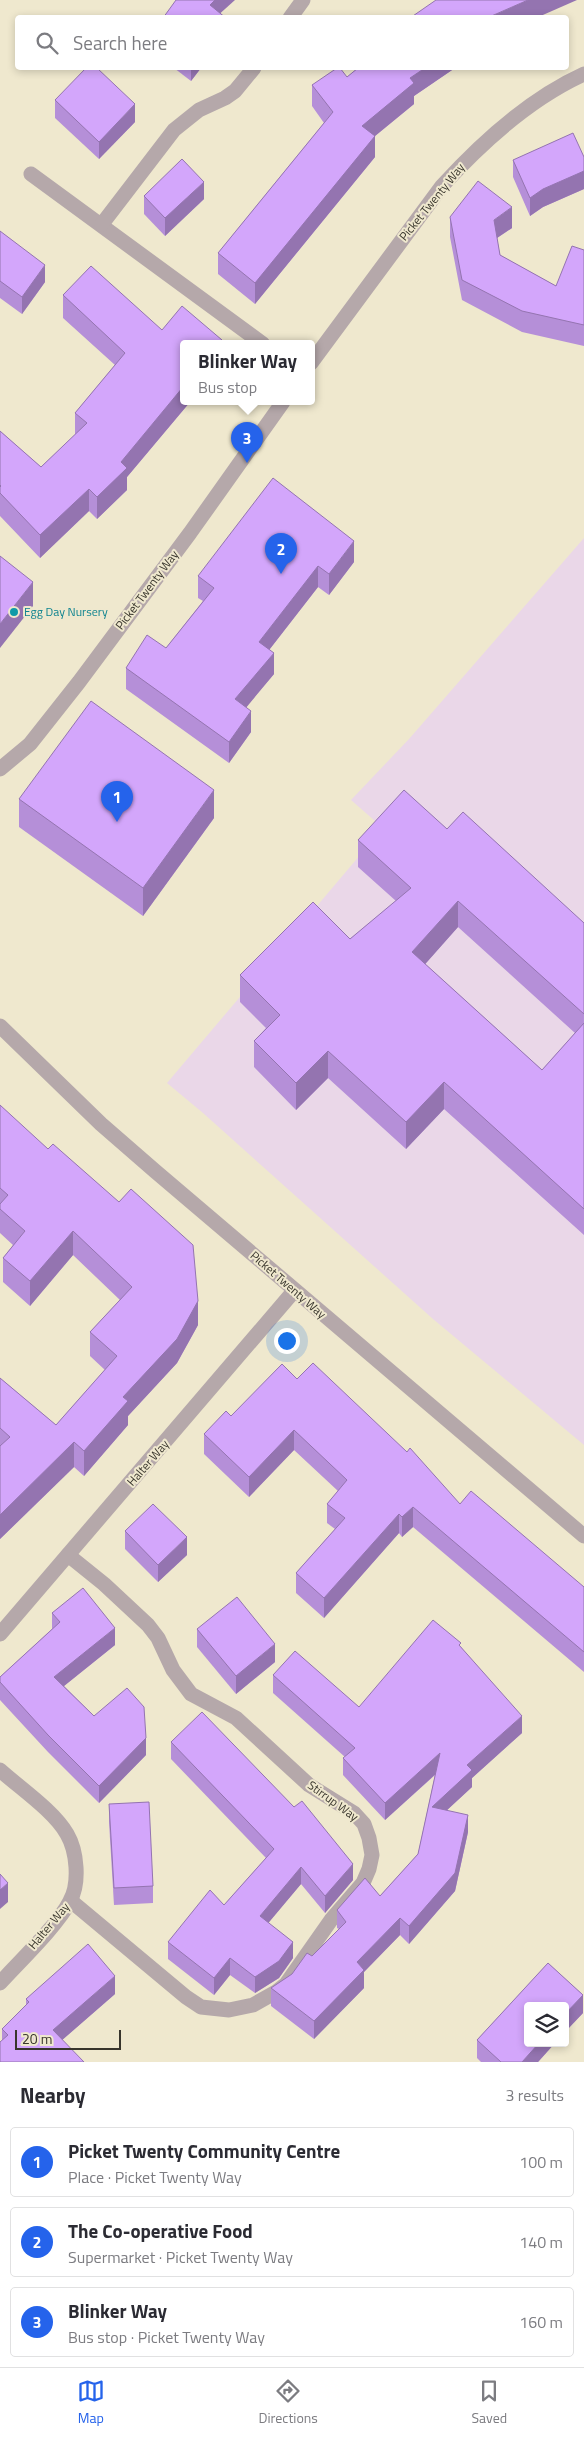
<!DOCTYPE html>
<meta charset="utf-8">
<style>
body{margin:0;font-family:"Titillium Web",sans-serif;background:#f2f2f3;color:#2b2b33}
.controls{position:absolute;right:15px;bottom:15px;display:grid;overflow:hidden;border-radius:5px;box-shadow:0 2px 8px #0003}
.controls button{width:45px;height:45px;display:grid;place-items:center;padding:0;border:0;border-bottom:1px solid #e1e1e2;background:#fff;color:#2b2b33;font:25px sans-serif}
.scale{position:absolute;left:15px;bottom:12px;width:106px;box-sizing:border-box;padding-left:5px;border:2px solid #38352c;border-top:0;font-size:14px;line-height:18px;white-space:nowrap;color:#38352c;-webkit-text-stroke:4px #efe8ce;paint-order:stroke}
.you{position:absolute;left:286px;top:1340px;width:18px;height:18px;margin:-12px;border:4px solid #fff;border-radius:50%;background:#1a73e8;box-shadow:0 0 0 8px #1a73e833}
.badge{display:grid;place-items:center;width:32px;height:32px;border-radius:50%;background:#2563eb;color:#fff;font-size:16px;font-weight:700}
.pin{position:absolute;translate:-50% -41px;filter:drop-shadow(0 1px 2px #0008)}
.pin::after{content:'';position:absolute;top:26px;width:18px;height:15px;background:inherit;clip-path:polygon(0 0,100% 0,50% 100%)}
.popup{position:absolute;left:180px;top:340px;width:135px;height:65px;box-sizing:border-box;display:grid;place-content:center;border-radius:5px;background:#fff;filter:drop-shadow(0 1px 4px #0005);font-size:16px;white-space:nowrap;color:#7c7c81}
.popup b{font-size:19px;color:#2b2b33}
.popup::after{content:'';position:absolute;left:50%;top:100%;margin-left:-10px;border:10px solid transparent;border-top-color:#fff}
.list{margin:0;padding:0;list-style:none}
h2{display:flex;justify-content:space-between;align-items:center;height:65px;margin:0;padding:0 20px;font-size:21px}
h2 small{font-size:16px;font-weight:400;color:#7c7c81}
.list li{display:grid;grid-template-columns:32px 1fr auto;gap:15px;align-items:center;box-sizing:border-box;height:70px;margin:0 10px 10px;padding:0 10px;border:1px solid #e1e1e2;border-radius:5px}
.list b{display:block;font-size:19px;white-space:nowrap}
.list p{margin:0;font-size:16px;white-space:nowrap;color:#7c7c81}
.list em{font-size:16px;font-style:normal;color:#7c7c81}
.icon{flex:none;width:28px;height:28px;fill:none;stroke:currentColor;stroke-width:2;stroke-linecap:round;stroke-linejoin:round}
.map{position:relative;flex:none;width:584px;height:2062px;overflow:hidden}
.search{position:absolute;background:#fff;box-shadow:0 2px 8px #0003;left:15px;right:15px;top:15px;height:55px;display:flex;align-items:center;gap:12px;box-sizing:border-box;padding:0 18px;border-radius:5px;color:#7c7c81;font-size:19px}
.sheet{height:305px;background:#fff}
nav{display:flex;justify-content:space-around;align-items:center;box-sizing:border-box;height:70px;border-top:1px solid #e1e1e2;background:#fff;font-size:14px;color:#7c7c81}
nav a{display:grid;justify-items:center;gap:2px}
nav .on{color:#2563eb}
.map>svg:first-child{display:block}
.education{fill:#ead7e8}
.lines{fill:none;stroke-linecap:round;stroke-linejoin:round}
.minor{stroke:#b5a8aa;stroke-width:15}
.wall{fill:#b58fd8;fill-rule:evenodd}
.shaded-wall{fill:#9474b0}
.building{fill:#d3a6fb;stroke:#9474b0}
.culture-dot{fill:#0f9aa8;stroke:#efe8ce;stroke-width:2}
.labels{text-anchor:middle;stroke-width:4;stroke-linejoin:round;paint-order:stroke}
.street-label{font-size:12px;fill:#38352c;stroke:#efe8ce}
.culture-label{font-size:12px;fill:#0d838f;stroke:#efe8ce;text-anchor:start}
</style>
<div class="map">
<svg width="584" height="2062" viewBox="0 0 584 2062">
<rect width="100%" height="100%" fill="#efe8ce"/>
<polygon class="education" points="584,538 584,1445 433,1319 203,1113 167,1083 383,828 351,800 409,739"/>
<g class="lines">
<g class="minor">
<polyline points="290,18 303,0"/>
<polyline points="31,174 263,344"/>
<polyline points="102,224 174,130 199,110 225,98 235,91 254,68"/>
<path d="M311 363 442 186C482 142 529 99 584 74"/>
<polyline points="0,769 30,744 79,682 190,533 283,402"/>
<polyline points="0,1026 101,1124 155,1171 584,1536"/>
<polyline points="68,1555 104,1584 148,1625 158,1638 173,1670 191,1694 236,1718 309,1785 354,1813 364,1824 369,1838 372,1855 369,1869 363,1883 331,1920 286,1984 276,1992 253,2005 229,2010 201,2007 186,1997 71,1901"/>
<polyline points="0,1634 294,1291"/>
<path d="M0 1770C20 1788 54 1811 67 1834 77 1851 80 1883 70 1901 58 1925 19 1962 0 1983"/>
</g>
</g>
<g class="wall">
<polygon points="174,68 201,68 191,81"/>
<polygon points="358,68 455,68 414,96 414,104 375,136 375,157 255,304 218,274 218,253 324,123 312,106 312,85 347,77"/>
<polygon points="55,100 135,122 99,159 55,118"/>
<polygon points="584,157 584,189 543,207 530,216 513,177 513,160"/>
<polygon points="144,196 204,199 165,236 144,214"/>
<polygon points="450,217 512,228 497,238 500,255 556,286 584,250 584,346 522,332 462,300 450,237"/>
<polygon points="0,231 45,282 22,314 0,298"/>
<polygon points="63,295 162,330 222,344 183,402 190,402 127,477 127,490 97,519 89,511 40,558 0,516 0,431 41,467 75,435 75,413 115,365 63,318"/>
<polygon points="354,562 329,595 318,587 269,650 274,674 246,707 251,732 229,763 126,689 126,668 166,648 203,601 198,598 198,576"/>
<polygon points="19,799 214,818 143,916 19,827"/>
<path d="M447 829 584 923V1235L444 1109 406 1149 328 1078 296 1110 254 1067V1041L266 1028 240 1002V975L350 939 396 901 358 867V840ZM458 927 575 1033 542 1070 425 964Z"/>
<polygon points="0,1105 198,1325 177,1363 128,1416 128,1425 84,1476 74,1467 0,1539 0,1378 56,1425 105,1370 90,1356 90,1332 120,1300 73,1255 30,1306 3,1282 3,1258 13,1245 0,1233"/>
<polygon points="297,1379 460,1504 584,1587 584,1672 413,1527 402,1537 399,1533 324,1618 296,1593 296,1573 335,1529 327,1523 327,1504 338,1491 294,1450 249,1497 204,1454 204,1434 231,1416"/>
<polygon points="125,1531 187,1555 158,1582 125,1549"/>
<polygon points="52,1613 115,1645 64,1686 94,1716 146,1755 99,1803 48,1752 0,1700 0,1677 52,1629"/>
<polygon points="197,1629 275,1662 236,1694 197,1647"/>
<polygon points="461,1647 522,1733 472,1778 472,1787 447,1810 468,1832 455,1891 409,1944 400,1935 364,1972 364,1988 314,2039 271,2006 271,1988 292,1974 312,1956 339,1929 337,1928 337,1910 380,1896 418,1854 435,1775 385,1820 343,1775 343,1758 345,1757 273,1693 273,1675 359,1707"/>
<polygon points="171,1742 353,1880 325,1913 301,1884 268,1923 293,1958 279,1978 255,1993 230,1975 214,1995 168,1959 168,1942 224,1905 266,1858 171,1759"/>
<polygon points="109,1804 153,1886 153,1903 114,1905 109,1822"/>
<polygon points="548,1963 583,1995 583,2013 565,2032 565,2006 528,2006 528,2043 555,2043 538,2062 481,2062 477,2058 477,2040"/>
<polygon points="115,1994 62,2040 2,2041 2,2029 26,2005 26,1999"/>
</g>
<g class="shaded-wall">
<polygon points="215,0 235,0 215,18 210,5"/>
<polygon points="528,0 577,0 536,18 487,18"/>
<polygon points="191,68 201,68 191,81"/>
<polygon points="425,68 455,68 414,96 414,104 375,136 375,157 255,304 255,283 362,126 410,78"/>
<polygon points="135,104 135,122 99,159 99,142"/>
<polygon points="584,171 584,189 543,207 530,216 530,198 543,189"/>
<polygon points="204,182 204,199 165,236 165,218"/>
<polygon points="512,207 512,228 494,240 494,220"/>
<polygon points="45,265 45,282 22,314 22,297"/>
<polygon points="183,387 183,402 190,402 127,477 127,490 97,519 97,497 121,462"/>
<polygon points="89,489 89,511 40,558 40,535"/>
<polygon points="354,541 354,562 329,595 329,574"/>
<polygon points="318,566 318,587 259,663 259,642"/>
<polygon points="33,582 33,606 0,648 0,624"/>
<polygon points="274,653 274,674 235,721 235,699"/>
<polygon points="251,711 251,732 229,763 229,742"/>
<polygon points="214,790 214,818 143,916 143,888"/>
<polygon points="458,901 458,927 412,979 412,952"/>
<polygon points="328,1051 328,1078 296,1110 296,1083"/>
<polygon points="444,1082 444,1109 406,1149 406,1122"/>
<polygon points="73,1231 73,1255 30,1306 30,1281"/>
<polygon points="198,1301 198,1325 177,1363 128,1416 128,1425 84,1476 84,1451 123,1397"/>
<polygon points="294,1430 294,1450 249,1497 249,1477"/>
<polygon points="74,1442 74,1467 0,1539 0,1515"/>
<polygon points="413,1507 413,1527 402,1537 402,1517"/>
<polygon points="399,1514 399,1533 324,1618 324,1598"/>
<polygon points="187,1537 187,1555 158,1582 158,1565"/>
<polygon points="115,1628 115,1645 54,1694 54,1677"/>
<polygon points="275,1644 275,1662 236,1694 236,1676"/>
<polygon points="522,1716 522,1733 472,1778 472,1787 432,1824 432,1807 467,1765"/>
<polygon points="146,1738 146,1755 99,1803 99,1786"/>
<polygon points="440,1753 440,1770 385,1820 385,1803"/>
<polygon points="468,1815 468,1832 455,1891 409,1944 409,1926"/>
<polygon points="353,1864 353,1880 325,1913 325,1896"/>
<polygon points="301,1867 301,1884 260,1933 260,1916"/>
<polygon points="8,1883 8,1902 0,1909 0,1890"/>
<polygon points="400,1918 400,1935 364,1972 364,1988 314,2039 314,2021 357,1962"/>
<polygon points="293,1942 293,1958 279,1978 255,1993 255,1977"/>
<polygon points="230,1958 230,1975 214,1995 214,1978"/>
<polygon points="115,1976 115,1994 53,2048 53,2030"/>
<polygon points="583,1995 583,2013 565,2032 565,2014"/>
<polygon points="539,2043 555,2043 538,2062 522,2062"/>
</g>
<g class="building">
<polygon points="176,0 215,0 210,5 226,18 163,18"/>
<polygon points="436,0 528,0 487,18 410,18"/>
<polygon points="86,68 97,68 135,104 99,142 55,100"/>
<polygon points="337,68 340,68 347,77 358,68 425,68 410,78 414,83 362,126 375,136 255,283 218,253 333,112 312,85"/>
<polygon points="573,133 584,157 584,171 543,189 530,198 513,160"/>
<polygon points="182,159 204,182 165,218 144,196"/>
<polygon points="478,181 512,207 494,220 500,255 556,286 572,246 584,250 584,325 522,311 462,280 450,217"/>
<polygon points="0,231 45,265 22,297 0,281"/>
<polygon points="91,266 162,330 182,306 222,340 219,344 183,344 183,387 121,462 127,468 97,497 89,489 40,535 0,493 0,487 1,486 0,485 0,431 41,467 87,423 75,413 125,353 63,295"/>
<polygon points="273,478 354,541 329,574 318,566 259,642 274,653 235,699 251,711 229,742 126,668 147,635 166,648 214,588 198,576"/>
<polygon points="0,556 33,582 0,624"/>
<polygon points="91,701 214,790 143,888 19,799"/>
<polygon points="404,790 447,829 463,812 584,923 584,1014 458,901 412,952 542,1070 584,1023 584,1209 444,1082 406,1122 328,1051 296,1083 254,1041 280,1015 240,975 313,902 350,939 411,888 358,840"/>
<polygon points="0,1105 48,1149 53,1144 119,1202 131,1189 193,1245 198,1301 177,1339 123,1397 128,1401 84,1451 74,1442 0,1515 0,1446 10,1437 0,1428 0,1378 56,1425 117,1356 90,1332 132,1287 73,1231 30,1281 3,1258 25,1231 0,1209 0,1204 8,1195 0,1188"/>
<polygon points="313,1363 407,1452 410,1448 460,1504 471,1491 584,1587 584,1652 413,1507 402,1517 399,1514 324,1598 296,1573 345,1518 327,1504 347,1480 294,1430 249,1477 204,1434 226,1411 231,1416 282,1364 297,1379"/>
<polygon points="153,1504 187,1537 158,1565 125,1531"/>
<polygon points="83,1588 115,1628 54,1677 94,1716 127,1688 144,1707 146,1738 99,1786 48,1735 0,1682 0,1677 60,1622 52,1613"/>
<polygon points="237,1597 275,1644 236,1676 197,1629"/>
<polygon points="433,1620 461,1643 459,1645 522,1716 467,1765 472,1770 432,1807 468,1815 455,1873 409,1926 400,1918 357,1962 364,1970 314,2021 271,1988 292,1974 307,1953 312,1956 346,1922 337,1910 365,1878 380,1896 418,1854 440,1753 385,1803 343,1758 355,1748 273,1675 295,1651 359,1707"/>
<polygon points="202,1712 294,1807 302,1801 353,1864 325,1896 301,1867 260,1916 293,1942 279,1961 255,1977 230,1958 214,1978 168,1942 210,1890 224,1905 274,1849 171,1742"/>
<polygon points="149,1802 153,1886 114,1888 109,1804"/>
<polygon points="0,1874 8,1883 0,1890"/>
<polygon points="88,1944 115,1976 53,2030 84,2062 0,2062 0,2042 8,2035 2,2029 29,2002 26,1999"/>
<polygon points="548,1963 583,1995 565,2014 565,2006 528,2006 528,2043 539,2043 522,2062 501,2062 477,2040"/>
</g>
<circle class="culture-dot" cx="14" cy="612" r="5"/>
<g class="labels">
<g class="street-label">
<text transform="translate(432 202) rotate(-51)" y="4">Picket Twenty Way</text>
<text transform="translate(147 590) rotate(-53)" y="4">Picket Twenty Way</text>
<text transform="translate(288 1285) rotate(41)" y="4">Picket Twenty Way</text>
<text transform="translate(148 1463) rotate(-49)" y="4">Halter Way</text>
<text transform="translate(333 1801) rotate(36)" y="4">Stirrup Way</text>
<text transform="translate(49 1926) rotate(-50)" y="4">Halter Way</text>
</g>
<g class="culture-label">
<text x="24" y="616">Egg Day Nursery</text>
</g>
</g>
</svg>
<div class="controls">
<button><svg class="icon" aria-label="layers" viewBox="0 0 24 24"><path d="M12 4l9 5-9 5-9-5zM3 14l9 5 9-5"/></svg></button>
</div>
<div class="scale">20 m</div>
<div class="you"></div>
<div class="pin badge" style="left:117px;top:822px">1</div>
<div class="pin badge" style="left:281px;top:574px">2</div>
<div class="pin badge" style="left:247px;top:463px">3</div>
<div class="popup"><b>Blinker Way</b>Bus stop</div>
<div class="search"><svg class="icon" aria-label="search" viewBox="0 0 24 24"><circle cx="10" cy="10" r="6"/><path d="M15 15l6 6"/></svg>Search here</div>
</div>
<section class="sheet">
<h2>Nearby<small>3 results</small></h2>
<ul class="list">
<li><span class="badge">1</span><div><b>Picket Twenty Community Centre</b><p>Place · Picket Twenty Way</p></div><em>100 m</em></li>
<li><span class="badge">2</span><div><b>The Co-operative Food</b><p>Supermarket · Picket Twenty Way</p></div><em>140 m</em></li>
<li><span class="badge">3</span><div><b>Blinker Way</b><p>Bus stop · Picket Twenty Way</p></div><em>160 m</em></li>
</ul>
</section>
<nav>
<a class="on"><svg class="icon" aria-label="map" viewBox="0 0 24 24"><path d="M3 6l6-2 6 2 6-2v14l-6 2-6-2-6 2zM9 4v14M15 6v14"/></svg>Map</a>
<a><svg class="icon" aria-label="directions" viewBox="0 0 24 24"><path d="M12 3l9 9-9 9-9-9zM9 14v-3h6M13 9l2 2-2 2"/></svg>Directions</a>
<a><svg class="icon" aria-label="saved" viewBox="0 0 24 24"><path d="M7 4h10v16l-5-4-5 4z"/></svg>Saved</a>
</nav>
